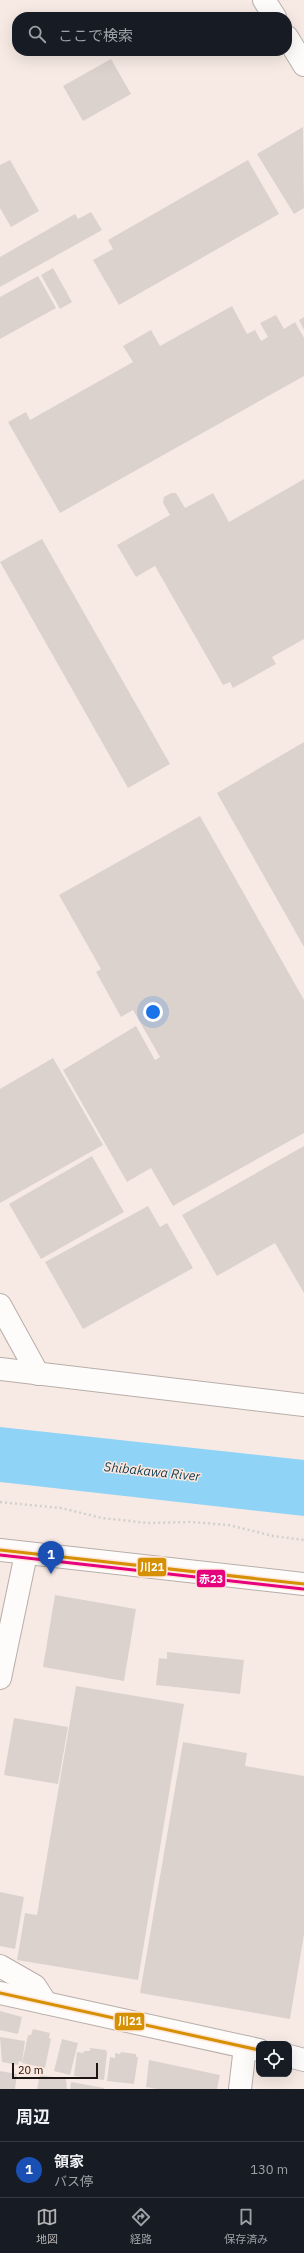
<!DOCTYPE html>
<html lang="ja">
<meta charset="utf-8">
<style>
body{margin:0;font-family:"IBM Plex Sans","Noto Sans JP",sans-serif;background:#20242c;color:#f1f3f6}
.controls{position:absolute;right:12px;bottom:12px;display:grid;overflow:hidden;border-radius:8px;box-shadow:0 4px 16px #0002}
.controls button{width:36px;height:36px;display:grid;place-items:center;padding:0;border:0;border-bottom:1px solid #363941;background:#171b24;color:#f1f3f6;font:20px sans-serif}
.scale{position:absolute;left:12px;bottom:10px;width:86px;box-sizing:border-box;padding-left:4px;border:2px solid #1d1511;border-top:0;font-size:11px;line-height:14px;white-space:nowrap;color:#1d1511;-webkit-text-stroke:3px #ffe7dc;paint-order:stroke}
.you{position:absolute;left:153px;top:1012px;width:14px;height:14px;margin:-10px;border:3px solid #fff;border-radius:50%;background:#1a73e8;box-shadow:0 0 0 6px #1a73e833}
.badge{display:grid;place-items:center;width:26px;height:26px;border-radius:50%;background:#b4b1b0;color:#fff;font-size:13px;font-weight:700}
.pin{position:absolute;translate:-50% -33px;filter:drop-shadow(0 1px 2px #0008)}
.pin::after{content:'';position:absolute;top:21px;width:14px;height:12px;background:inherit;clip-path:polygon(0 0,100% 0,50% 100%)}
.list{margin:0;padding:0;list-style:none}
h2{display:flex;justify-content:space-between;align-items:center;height:52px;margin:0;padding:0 16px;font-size:17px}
h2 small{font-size:13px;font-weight:400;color:#9ea1a6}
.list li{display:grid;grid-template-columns:26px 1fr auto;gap:12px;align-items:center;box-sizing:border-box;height:56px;padding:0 16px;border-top:1px solid #363941}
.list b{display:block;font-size:15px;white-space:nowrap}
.list p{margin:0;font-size:13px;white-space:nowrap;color:#9ea1a6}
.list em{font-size:13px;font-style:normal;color:#9ea1a6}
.icon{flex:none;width:22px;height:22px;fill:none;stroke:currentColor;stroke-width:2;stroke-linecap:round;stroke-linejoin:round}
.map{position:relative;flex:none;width:304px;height:2089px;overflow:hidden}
.search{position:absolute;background:#171b24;box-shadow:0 4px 16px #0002;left:12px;right:12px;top:12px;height:44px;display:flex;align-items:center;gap:10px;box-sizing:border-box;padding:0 14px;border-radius:16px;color:#9ea1a6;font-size:15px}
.sheet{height:108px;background:#171b24}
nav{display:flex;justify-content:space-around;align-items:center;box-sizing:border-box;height:56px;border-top:1px solid #363941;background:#171b24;font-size:11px;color:#9ea1a6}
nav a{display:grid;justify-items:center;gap:2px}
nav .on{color:#b4b1b0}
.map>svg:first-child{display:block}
.water{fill:#8fd4f6}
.building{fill:#dcd2cd}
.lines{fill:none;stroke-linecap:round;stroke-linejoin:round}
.street-casing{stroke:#b8aea9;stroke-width:24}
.secondary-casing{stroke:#b8aea9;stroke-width:24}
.path{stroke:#d2cfcd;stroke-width:2.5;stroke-dasharray:2 3;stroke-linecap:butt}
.street{stroke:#fefcfb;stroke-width:22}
.secondary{stroke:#fefcfb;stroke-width:22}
.bus-1-casing{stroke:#ffe7dc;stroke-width:6}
.bus-2-casing{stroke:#ffe7dc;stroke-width:6}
.bus-1{stroke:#d69003;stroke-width:3}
.bus-2{stroke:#e5007d;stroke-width:3}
.labels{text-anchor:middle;stroke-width:3;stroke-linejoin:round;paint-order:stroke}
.water-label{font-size:13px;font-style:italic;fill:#0c3b50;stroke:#ffe7dc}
.line-badge{stroke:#ffe7dc;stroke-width:1.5}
.badge-label{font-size:11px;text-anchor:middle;font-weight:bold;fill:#fff}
</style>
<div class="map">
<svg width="304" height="2089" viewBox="0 0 304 2089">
<rect width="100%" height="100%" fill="#f7eae4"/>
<polygon class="water" points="0,1427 304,1460 304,1516 0,1482"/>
<g class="building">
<polygon points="111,59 131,94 83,121 63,86"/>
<polygon points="303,127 304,208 294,214 257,154"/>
<polygon points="10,160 39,211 11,227 0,208 0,165"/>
<polygon points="248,160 279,214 119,305 93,260 113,249 108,240"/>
<polygon points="91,212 102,230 0,287 0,257 75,214 78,219"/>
<polygon points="53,268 72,302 60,309 41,275"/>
<polygon points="38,276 56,308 0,339 0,297"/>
<polygon points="232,306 247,334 255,330 261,341 268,337 260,323 276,315 284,329 295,322 304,338 304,376 60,513 8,422 26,412 30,420 133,362 123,346 151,330 160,346"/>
<polygon points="304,317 304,330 299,320"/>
<polygon points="304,479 304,639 272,657 276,664 233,688 230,682 223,685 155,566 136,577 117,545 170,515 163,503 164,497 171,493 176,493 185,508 213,493 229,522"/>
<polygon points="42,539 170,764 128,788 0,562"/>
<polygon points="304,742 304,947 217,793"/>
<polygon points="200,816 304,1000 304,1133 173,1206 151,1168 127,1182 63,1070 136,1026 155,1060 160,1057 133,1010 121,1017 96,972 101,969 59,895"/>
<polygon points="53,1058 103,1145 0,1203 0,1089"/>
<polygon points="304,1146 304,1293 275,1243 217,1276 182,1215"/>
<polygon points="92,1156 124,1212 41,1259 9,1204"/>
<polygon points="148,1206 160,1227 167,1223 193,1268 83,1329 45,1262"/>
<polygon points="55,1595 136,1609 124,1681 43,1667"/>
<polygon points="167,1652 244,1660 240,1694 156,1685 159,1658 167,1659"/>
<polygon points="76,1686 184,1704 138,1980 17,1960 25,1913 37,1915"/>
<polygon points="14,1718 68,1727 58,1784 4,1775"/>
<polygon points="183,1742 247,1753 245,1766 304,1776 304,1934 290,2019 140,1993"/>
<polygon points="0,1892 24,1897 15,1949 0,1946"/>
<polygon points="0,2011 22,2017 18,2034 0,2030"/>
<polygon points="33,2029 50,2033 49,2038 51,2039 45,2068 22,2063 28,2035 31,2035"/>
<polygon points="0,2037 25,2041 22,2062 19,2061 18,2065 2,2062"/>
<polygon points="62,2039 78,2043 70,2075 54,2071"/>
<polygon points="90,2048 106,2050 107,2053 104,2080 74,2076 77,2052 84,2053 84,2051 90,2051"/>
<polygon points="121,2052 136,2054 136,2057 138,2057 134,2084 107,2081 110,2057 115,2058 115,2053 120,2054"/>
<polygon points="149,2060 220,2075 217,2089 157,2089 146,2087"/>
<polygon points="0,2071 17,2074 15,2089 0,2089"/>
<polygon points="40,2075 66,2079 67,2089 37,2089"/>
<polygon points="71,2082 104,2088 104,2089 70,2089"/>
</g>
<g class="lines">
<defs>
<g id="street">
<polyline points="264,0 275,17"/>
<polyline points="287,37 304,65"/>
<polyline points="0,1305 38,1374"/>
<polyline points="0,1369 304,1405"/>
<polyline points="0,1678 26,1554"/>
<polyline points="0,1966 35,1986 46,2003"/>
<polyline points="240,2089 245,2047"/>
</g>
<g id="secondary">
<polyline points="0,1550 304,1584"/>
<polyline points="0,1993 259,2050"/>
<polyline points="289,2056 304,2060"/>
</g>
</defs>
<use href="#street" class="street-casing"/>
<use href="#secondary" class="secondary-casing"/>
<polyline class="path" points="0,1502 61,1508 102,1518 148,1523 191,1522 229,1525 273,1536 304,1540"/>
<use href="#street" class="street"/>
<use href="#secondary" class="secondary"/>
<defs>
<g id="bus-1">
<polyline points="0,1550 304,1584"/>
<polyline points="0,1993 259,2050"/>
</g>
<polyline id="bus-2" points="0,1555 303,1589"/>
</defs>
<use href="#bus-1" class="bus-1-casing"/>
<use href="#bus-2" class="bus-2-casing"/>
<use href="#bus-1" class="bus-1"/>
<use href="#bus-2" class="bus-2"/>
</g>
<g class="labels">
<g class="water-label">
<text transform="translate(152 1471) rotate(6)" y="5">Shibakawa River</text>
</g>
</g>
<g class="line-badge">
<rect x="137" y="1557" width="30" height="20" rx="4" fill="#d69003"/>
<rect x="196" y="1569" width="30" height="19" rx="4" fill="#e5007d"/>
<rect x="114" y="2012" width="31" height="19" rx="4" fill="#d69003"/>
</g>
<g class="badge-label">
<text x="152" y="1571">川21</text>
<text x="211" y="1583">赤23</text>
<text x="130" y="2025">川21</text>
</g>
</svg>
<div class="controls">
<button><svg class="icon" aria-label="locate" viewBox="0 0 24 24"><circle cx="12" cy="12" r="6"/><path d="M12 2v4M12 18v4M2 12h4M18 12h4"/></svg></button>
</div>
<div class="scale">20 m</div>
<div class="you"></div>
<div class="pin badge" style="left:51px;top:1574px;background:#1a4fb4">1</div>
<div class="search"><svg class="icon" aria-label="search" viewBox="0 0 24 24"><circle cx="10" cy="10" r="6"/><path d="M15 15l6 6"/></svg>ここで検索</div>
</div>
<section class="sheet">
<h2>周辺<small></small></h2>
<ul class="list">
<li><span class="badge" style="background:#1a4fb4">1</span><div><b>領家</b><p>バス停</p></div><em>130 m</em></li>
</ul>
</section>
<nav>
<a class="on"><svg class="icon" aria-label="map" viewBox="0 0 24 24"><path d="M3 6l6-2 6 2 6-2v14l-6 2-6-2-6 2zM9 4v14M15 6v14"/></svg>地図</a>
<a><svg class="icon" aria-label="directions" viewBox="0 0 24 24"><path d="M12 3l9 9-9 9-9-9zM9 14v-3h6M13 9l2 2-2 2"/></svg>経路</a>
<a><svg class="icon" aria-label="saved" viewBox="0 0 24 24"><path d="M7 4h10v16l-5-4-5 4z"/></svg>保存済み</a>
</nav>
